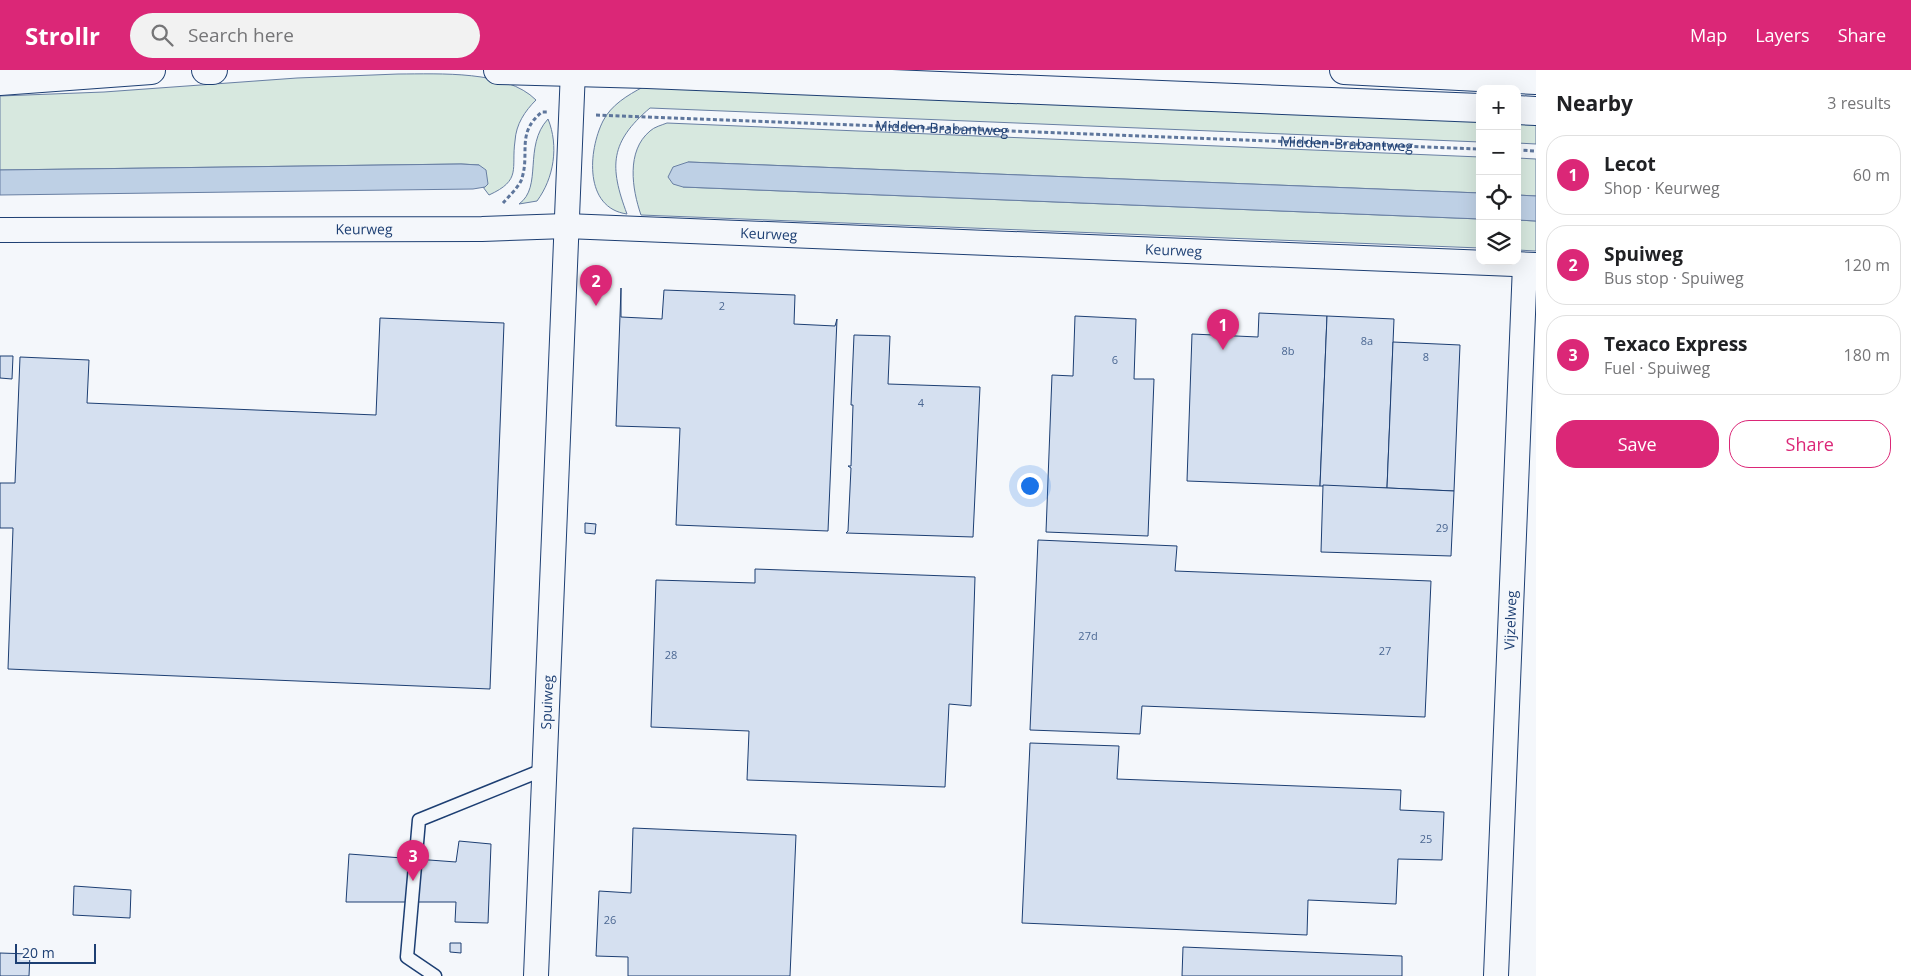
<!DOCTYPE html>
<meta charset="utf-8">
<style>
body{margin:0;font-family:"Open Sans",sans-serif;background:#f2f2f2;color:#202124}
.controls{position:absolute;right:15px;top:15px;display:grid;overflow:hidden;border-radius:10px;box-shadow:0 5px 20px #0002}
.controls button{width:45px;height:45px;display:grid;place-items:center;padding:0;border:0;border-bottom:1px solid #e0e0e0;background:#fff;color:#202124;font:25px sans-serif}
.scale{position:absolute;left:15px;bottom:12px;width:81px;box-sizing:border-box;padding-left:5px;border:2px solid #1d3f73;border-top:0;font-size:14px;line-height:18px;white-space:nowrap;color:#1d3f73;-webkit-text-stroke:4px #f4f7fb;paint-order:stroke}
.you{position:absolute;left:1029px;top:415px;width:18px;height:18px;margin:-12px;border:4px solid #fff;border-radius:50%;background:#1a73e8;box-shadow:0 0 0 8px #1a73e833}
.badge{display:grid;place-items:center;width:32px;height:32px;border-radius:50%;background:#db2777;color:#fff;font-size:16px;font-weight:700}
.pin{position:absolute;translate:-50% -41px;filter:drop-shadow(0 1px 2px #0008)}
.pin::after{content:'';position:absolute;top:26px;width:18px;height:15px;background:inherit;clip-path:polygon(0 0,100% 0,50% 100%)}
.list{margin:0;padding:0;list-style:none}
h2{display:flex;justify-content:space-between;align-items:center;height:65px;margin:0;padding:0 20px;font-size:21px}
h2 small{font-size:16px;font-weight:400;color:#757577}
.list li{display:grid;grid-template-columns:32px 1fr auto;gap:15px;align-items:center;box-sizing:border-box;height:80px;margin:0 10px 10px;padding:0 10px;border:1px solid #e0e0e0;border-radius:20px}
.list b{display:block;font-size:19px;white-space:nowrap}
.list p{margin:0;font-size:16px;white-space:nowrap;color:#757577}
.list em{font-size:16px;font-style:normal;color:#757577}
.actions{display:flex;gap:10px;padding:15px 20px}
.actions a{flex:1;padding:11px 0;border:1px solid #db2777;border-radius:20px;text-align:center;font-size:18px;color:#db2777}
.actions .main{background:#db2777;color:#fff}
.icon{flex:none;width:28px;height:28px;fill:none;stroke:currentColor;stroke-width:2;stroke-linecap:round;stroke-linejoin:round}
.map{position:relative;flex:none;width:1536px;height:906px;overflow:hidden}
header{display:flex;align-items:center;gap:30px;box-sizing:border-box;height:70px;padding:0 25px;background:#db2777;color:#fff}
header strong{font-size:24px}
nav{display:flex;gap:28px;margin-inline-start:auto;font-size:18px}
.search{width:350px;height:45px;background:#f2f2f2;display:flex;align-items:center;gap:12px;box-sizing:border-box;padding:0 18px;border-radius:28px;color:#757577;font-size:19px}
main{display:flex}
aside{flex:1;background:#fff}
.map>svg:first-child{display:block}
.green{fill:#d7e8df;stroke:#687fa3}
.water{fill:#bed0e5;stroke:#687fa3}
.building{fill:#d5e0f0;stroke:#1d3f73}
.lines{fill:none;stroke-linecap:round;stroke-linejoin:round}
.service-casing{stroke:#1d3f73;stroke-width:15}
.minor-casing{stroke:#1d3f73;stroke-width:26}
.tertiary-casing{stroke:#1d3f73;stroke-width:30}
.path{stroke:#5e769c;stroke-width:3;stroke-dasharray:4 2.5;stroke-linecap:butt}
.service{stroke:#f4f7fb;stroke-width:12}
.minor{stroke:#f4f7fb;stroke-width:24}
.tertiary{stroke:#f4f7fb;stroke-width:28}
.labels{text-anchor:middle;stroke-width:4;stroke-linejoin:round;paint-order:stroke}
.number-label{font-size:11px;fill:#4b6792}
.street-label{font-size:14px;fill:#1d3f73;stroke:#f4f7fb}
</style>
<header>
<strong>Strollr</strong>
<div class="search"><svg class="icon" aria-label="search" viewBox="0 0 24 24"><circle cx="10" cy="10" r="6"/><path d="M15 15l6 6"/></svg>Search here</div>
<nav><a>Map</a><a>Layers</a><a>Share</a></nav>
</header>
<main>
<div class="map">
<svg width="1536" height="906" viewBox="0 0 1536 906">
<rect width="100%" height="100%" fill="#f4f7fb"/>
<g class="green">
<path d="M398 4C440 4 506 0 536 30 525 41 516 54 515 71 511 99 522 110 489 125L483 117H485L479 95 461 94 0 100V26L104 22 297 8Z"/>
<path d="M643 17 1480 46V72L650 38C610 72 609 96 627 144 584 138 588 81 603 51 611 35 628 25 643 17Z"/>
<polygon points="1517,47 1536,48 1536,74 1517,73"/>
<path d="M548 49C559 76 554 108 537 131L519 134C543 117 523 76 548 49Z"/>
<path d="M667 53 1480 87V123L688 92 683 117 1480 149V178L641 145C632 119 626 81 650 61 654 57 662 55 667 53Z"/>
<polygon points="1517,88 1536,89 1536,126 1517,125"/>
<polygon points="1517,150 1536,151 1536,181 1517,180"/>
</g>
<g class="water">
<polygon points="688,92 1480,123 1480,149 683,117 673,114 668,107 673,97"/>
<polygon points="461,94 479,95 486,100 488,114 485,117 473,119 0,125 0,100"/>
<polygon points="1517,125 1536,126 1536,151 1517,150"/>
</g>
<g class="building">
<polygon points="621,218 621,247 662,249 664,220 795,225 794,254 835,256 837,249 828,461 676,455 680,358 616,356"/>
<polygon points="1259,243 1327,246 1320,416 1187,411 1192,264 1258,267"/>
<polygon points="1075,246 1136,249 1134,309 1154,309 1148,466 1046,462 1052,305 1073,306"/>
<polygon points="1327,246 1394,249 1387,418 1320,416"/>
<polygon points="380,248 504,253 490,619 8,599 13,458 0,458 0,413 15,413 20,287 89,290 87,333 376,345"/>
<polygon points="854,265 890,266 888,314 980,317 973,467 846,463 848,461 851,398 848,396 851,396 853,335 851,335"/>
<polygon points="1393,272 1460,275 1454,421 1387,418"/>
<polygon points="0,286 13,286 12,309 0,308"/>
<polygon points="1323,415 1454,421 1451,486 1321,482"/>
<polygon points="585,453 596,454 595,464 585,463"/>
<polygon points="1038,470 1177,476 1175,501 1431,511 1425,647 1142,636 1140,664 1030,660"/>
<polygon points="755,499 975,507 971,636 949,634 945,717 747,710 749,661 651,657 656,510 755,513"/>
<polygon points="1030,673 1119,676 1117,709 1401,720 1400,740 1444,742 1442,790 1398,789 1396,834 1308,830 1307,865 1022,853"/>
<polygon points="633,758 796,765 790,906 628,906 628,887 596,886 599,821 631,823"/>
<polygon points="459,771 491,774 488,853 455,852 456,832 346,832 349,784 456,792"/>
<polygon points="74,816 131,820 130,848 73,845"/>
<polygon points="450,873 461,873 461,883 450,882"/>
<polygon points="1183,877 1402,886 1402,906 1182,906"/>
<polygon points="0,883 30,884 29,906 0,906"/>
</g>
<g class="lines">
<defs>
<polyline id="service" points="435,906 407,887 419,750 545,699"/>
<g id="minor">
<path id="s2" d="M0 160 482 159 566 156 1536 195"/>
<path id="s3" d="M536 906 573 0"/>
<path id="s4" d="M1496 906 1525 195"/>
</g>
<g id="tertiary">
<polyline points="206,0 213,0"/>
<polyline points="498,0 647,4 1480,38"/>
<polyline points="1344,0 1536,10"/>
<polyline points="0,11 151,0"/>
<polyline points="1517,40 1536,41"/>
</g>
</defs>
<use href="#service" class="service-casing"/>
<use href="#minor" class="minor-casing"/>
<use href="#tertiary" class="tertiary-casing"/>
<g class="path">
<path id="s1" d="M596 45 1480 79"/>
<polyline points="1517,80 1536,81"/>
<path d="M503 133C509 126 520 116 522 108 530 82 516 63 542 42H547"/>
</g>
<use href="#service" class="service"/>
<use href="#minor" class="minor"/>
<use href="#tertiary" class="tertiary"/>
</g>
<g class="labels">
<g class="number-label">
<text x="722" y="240">2</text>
<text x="1367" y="275">8a</text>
<text x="1288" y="285">8b</text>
<text x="1426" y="291">8</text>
<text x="1115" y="294">6</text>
<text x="921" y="337">4</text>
<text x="1442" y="462">29</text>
<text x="1088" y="570">27d</text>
<text x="1385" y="585">27</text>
<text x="671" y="589">28</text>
<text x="1426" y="773">25</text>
<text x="610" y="854">26</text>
</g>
<g class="street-label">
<text dy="5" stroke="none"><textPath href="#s1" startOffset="346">Midden-Brabantweg</textPath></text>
<text dy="5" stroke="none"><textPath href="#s1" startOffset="751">Midden-Brabantweg</textPath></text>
<text dy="5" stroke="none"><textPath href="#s2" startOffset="364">Keurweg</textPath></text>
<text dy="5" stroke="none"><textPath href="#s2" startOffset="769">Keurweg</textPath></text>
<text dy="5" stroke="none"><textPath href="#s2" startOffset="1174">Keurweg</textPath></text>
<text dy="5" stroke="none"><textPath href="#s4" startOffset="356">Vijzelweg</textPath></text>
<text dy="5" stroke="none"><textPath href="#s3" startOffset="274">Spuiweg</textPath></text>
</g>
</g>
</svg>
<div class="controls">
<button>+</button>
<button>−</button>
<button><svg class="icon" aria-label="locate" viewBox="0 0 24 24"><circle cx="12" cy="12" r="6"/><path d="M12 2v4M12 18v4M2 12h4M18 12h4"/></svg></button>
<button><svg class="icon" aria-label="layers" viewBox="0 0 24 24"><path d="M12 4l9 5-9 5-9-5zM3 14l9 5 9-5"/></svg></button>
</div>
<div class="scale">20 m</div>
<div class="you"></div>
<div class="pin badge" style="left:1223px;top:280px">1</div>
<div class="pin badge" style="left:596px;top:236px">2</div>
<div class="pin badge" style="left:413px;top:811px">3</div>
</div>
<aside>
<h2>Nearby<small>3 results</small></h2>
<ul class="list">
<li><span class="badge">1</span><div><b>Lecot</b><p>Shop · Keurweg</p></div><em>60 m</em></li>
<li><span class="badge">2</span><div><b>Spuiweg</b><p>Bus stop · Spuiweg</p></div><em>120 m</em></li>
<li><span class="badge">3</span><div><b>Texaco Express</b><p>Fuel · Spuiweg</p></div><em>180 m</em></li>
</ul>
<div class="actions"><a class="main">Save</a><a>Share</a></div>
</aside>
</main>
